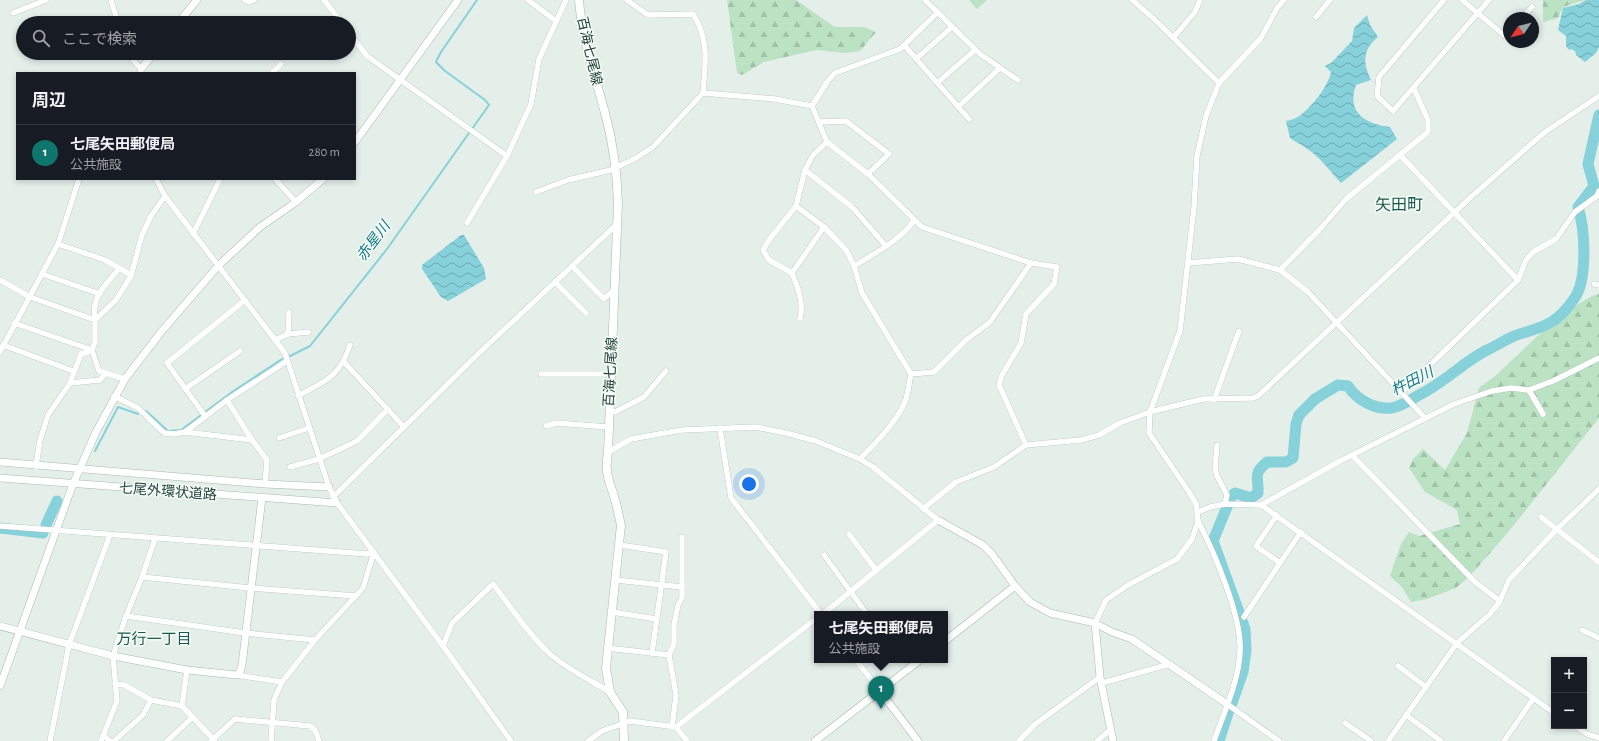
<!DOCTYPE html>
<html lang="ja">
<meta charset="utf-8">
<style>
body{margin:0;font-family:"Alegreya Sans","Noto Sans JP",sans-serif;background:#242831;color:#f1f3f6}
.controls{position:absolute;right:12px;bottom:12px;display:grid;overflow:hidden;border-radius:0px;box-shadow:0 2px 6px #0003}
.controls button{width:36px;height:36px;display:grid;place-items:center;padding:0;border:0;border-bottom:1px solid #363941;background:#171b24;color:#f1f3f6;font:20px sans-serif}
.compass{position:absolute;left:1503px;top:12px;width:36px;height:36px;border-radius:50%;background:#171b24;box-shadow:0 2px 6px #0003;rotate:235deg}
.you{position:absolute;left:749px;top:484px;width:14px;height:14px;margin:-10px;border:3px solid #fff;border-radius:50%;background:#1a73e8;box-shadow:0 0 0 6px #1a73e833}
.badge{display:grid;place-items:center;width:26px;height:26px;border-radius:50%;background:#0f766e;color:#fff;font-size:13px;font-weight:700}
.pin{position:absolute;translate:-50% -33px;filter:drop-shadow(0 1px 2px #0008)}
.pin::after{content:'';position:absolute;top:21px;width:14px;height:12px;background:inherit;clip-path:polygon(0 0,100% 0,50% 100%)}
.popup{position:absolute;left:814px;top:611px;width:134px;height:52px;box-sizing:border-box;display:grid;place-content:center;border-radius:0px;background:#171b24;filter:drop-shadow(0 1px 3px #0005);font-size:13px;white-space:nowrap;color:#9ea1a6}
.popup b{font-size:15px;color:#f1f3f6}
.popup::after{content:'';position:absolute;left:50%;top:100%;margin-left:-8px;border:8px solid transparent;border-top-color:#171b24}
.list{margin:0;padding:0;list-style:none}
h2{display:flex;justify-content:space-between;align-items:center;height:52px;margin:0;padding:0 16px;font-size:17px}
h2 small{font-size:13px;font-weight:400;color:#9ea1a6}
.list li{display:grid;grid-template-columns:26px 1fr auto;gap:12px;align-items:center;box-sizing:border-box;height:56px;padding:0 16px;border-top:1px solid #363941}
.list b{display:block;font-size:15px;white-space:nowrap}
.list p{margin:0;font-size:13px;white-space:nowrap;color:#9ea1a6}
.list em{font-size:13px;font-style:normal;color:#9ea1a6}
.icon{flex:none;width:22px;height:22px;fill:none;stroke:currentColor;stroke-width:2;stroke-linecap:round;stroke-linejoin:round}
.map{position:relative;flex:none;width:1599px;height:741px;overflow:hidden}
.search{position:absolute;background:#171b24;box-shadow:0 2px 6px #0003;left:16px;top:16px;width:340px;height:44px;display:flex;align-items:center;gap:10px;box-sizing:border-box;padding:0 14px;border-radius:22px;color:#9ea1a6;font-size:15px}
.panel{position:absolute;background:#171b24;box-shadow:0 2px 6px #0003;left:16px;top:72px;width:340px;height:108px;border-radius:0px}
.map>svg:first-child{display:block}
.forest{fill:url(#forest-firs)}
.park{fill:url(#park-crowns)}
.water{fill:url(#water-waves)}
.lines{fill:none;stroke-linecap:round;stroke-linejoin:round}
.stream{stroke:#86d1da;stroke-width:2}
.river{stroke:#86d1da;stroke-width:11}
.minor-casing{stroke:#a6b8b1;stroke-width:6}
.tertiary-casing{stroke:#a6b8b1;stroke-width:8}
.secondary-casing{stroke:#a1bcb1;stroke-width:9}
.minor{stroke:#fff;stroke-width:5.5}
.tertiary{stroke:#fff;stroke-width:7}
.secondary{stroke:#fff;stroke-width:8}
.labels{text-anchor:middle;stroke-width:3;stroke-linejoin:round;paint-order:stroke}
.street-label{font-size:14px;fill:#214338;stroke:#f5fbf8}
.water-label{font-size:15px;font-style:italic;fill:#137a87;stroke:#f5fbf8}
.neighbourhood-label{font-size:15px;fill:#1a5846;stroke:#f5fbf8}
.quarter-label{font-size:16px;fill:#1a5846;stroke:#f5fbf8}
</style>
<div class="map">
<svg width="1599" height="741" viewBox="0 0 1599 741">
<defs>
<pattern id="forest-firs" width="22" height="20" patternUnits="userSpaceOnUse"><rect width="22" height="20" fill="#bbe2c3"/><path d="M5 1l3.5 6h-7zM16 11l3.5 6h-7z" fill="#a0c3a8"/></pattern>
<pattern id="park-crowns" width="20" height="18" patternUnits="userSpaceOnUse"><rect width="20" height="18" fill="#bbe2c3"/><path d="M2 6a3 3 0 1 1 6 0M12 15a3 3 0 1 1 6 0" fill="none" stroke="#a0c3a8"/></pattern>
<pattern id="water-waves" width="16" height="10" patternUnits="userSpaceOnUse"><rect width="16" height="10" fill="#86d1da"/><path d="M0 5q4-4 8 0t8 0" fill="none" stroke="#6dabb2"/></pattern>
</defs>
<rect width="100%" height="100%" fill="#e4efea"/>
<g class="forest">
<polygon points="727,0 796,0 835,27 864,27 876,32 860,51 845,53 816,50 764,62 742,75 737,73"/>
<polygon points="1543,0 1585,0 1563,7 1558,18 1543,22"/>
<polygon points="1599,294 1599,418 1510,530 1470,576 1456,588 1427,599 1411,602 1402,587 1390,576 1401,544 1409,532 1419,536 1460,524 1457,510 1425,492 1409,468 1413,459 1423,449 1445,470 1467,433 1479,388 1495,376 1560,315 1592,296"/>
</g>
<polygon class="park" points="969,0 987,0 977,9"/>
<g class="water">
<polygon points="1586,0 1599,0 1599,47 1596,53 1585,62 1576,55 1575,51 1571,49 1569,50 1566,46 1566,36 1558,30 1563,8 1579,4"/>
<path d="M1367 15 1370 25 1378 37C1362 50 1363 63 1371 80L1356 85C1346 112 1365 124 1390 127L1397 139 1341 183C1330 171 1320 157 1306 148 1301 144 1295 142 1290 138L1286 121C1290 120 1295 119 1298 117 1311 108 1328 87 1331 72L1325 66 1331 63 1352 41 1354 28Z"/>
<polygon points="461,235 464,235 484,268 486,279 448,301 441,297 422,269 422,265"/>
</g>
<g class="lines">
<g class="stream">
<polyline points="472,129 489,105 485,100 445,71 436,62 441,52 477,0"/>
<polyline points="290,356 310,346 387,249 469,133"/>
<polyline points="146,411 168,431 181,430 232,392 282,359"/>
<polyline points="95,451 118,407 138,414"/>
</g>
<g class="river">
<polyline points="46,525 57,501"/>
<polyline points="0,528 43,533"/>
<path d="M1232 703 1243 672 1246 650 1245 629 1213 541 1231 497 1235 493 1251 498 1258 493C1259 476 1252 475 1267 462H1286L1293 458 1296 424 1299 415 1315 399 1338 385 1348 386C1357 400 1375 410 1392 408 1401 406 1411 400 1419 395 1445 382 1462 363 1487 350 1496 346 1505 340 1514 336 1527 331 1541 329 1553 321 1561 316 1569 306 1574 299 1588 280 1585 229 1578 207L1594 186 1588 164 1599 115"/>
<polyline points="1219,741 1229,710"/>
</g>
<defs>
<g id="minor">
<polyline points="111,0 118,23"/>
<polyline points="245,0 249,2 254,0"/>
<polyline points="324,0 342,23"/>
<polyline points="528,0 556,21"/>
<path d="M627 0 648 15 693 14C710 41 705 63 703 93"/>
<polyline points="925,0 980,54 1018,80"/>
<polyline points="1132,0 1153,18 1219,83"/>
<polyline points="1444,0 1379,77 1377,96 1393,111 1489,0"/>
<polyline points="1462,0 1505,36 1509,32"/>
<polyline points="13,13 46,0"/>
<polyline points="937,13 900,49 835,73 827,82 812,106 827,142 868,174 922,227 1031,263 1057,267 1054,284 1026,314 1021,343 1002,375 999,385 1026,445"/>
<polyline points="1316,17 1330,0"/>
<polyline points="1522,18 1532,7"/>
<polyline points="349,33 367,56 507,156"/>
<polyline points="1173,38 1195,12 1200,0"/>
<polyline points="904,45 969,119"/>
<polyline points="127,53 141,69 140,73"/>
<polyline points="916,59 952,27"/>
<polyline points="272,73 281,64"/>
<polyline points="937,83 975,50"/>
<polyline points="958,107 1000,68"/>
<polyline points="819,122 846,121 889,154 868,174"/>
<polyline points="1401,156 1518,280"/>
<polyline points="805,170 852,207 886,246"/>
<polyline points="156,179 165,196 285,353 329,487 337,503 443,646 511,741"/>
<polyline points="275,179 296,202"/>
<polyline points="536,192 568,180 611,170 636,158 653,147 703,93 775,99 812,106"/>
<path d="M796 206 824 227 846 250 854 266 862 293 911 374C909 383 908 394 905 402 895 424 876 442 860 459"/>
<polyline points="467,223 507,156 531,104 539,59 566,0"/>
<polyline points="824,227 792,273 769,260 763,250 769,240 796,206 805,170 813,155 827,142"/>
<polyline points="193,234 220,179"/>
<polyline points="58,244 105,260 131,275"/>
<polyline points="1188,263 1238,259 1280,270 1308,292 1425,418"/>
<polyline points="572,266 604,299 614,290"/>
<path d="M854 266C875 253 899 241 914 221"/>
<polyline points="1280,270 1321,228 1346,199 1428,132 1428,120 1414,89"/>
<path d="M792 273C798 288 804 303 800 319"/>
<polyline points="42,274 100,294"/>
<path d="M0 280 30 297 95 320C91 297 105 285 119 269"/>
<polyline points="555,282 586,313"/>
<polyline points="1594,284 1599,285"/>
<polyline points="14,323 92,350"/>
<polyline points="288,334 309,332"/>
<polyline points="275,340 288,334 289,312"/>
<polyline points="3,345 73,371"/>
<polyline points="0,352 58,244 79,179"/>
<polyline points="344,362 404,427"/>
<polyline points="541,374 610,374"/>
<polyline points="911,374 934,372 966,340 990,322 1031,263"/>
<polyline points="125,379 99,371 92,350 95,342 95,320 116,300 131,276 142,235 151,216 165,196"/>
<polyline points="70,383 81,354 91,351"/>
<polyline points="185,389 240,351"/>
<polyline points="1529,390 1543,414"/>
<polyline points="1402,392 1518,280 1526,260 1533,252 1556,239 1575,212 1597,196 1599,191"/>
<polyline points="114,396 138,408 164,433 174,434 185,432 227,400 287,361"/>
<path d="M298 396C326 380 339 378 350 345"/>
<polyline points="227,400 252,440"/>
<polyline points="1214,400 1239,331"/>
<polyline points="609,410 615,412 644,397 666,371"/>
<polyline points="205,416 167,363 245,300"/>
<polyline points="546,426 556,423 608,427"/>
<polyline points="720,428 731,498 821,614"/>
<polyline points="185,432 252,440 267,460 265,484"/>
<polyline points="279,438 309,428"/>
<polyline points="1217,445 1215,468 1217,476 1227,495 1225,504"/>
<polyline points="608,452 631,439 682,430 756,427 786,433 816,441 860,459 873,467 938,520 823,614"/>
<polyline points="1352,455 1475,582 1500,601"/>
<polyline points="36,466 40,440 48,415 70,383 100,380 105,374"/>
<polyline points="290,467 319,459 357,441 388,409"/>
<polyline points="333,497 478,354 616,225"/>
<polyline points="1261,505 1554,713"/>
<polyline points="923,509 956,482 994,467 1026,445 1081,440 1099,435 1120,423 1150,412 1203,399 1253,398 1258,396 1471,197 1545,132 1599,96"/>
<polyline points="1198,512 1210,507 1225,504 1261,505 1340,461 1454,404 1492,391 1511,388 1529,390 1553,381 1599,358"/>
<polyline points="1277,515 1256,546 1280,563 1301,532"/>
<polyline points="1541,517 1599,562"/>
<path d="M1198 521C1214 552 1242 617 1240 651 1239 681 1224 712 1214 741"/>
<polyline points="0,526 367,554 374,552 363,588 315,640 282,682 274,700 271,741"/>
<polyline points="849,534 876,570"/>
<polyline points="620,545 666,552 652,653"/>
<polyline points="824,555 867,614"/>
<polyline points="142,577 250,588 356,596"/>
<polyline points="616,580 682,587"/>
<polyline points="612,612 657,619"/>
<polyline points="126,616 245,633 315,640"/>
<polyline points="1244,617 1280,563"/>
<polyline points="1095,623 1106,600 1128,585 1177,559 1192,539 1198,521 1196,504 1189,492 1149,433 1150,412 1180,331 1194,207 1197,156 1206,116 1219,83 1261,38 1277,8 1284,0"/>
<polyline points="1582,630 1599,638"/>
<path d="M443 646 452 623 493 584C511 607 528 634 550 654 567 669 590 680 610 692"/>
<polyline points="607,648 669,655"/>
<polyline points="856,660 880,691"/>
<polyline points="1398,666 1426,687"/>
<polyline points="187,670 182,706 214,740"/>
<polyline points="236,675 282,682"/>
<polyline points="1102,683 1170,664"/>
<polyline points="115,684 124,685 151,700 182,706"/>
<polyline points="1227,704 1279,741"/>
<polyline points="1406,715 1441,741"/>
<polyline points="1345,723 1371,741"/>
<polyline points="1575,726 1587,734 1599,738"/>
<polyline points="672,727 676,695 669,655 674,644 674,625 678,605 682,598 682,537"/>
<polyline points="676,727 687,741"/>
<polyline points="103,735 110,741"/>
<polyline points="50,741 69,645 110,535"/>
<polyline points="101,741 117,701 113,656 126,616 142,577 155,539"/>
<polyline points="114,741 143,715 151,700"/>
<polyline points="167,741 193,717"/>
<polyline points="211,741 235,719 310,726 315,730 319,741"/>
<polyline points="588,741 602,731 630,721 676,727 817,618"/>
<polyline points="1019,741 1034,725 1100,677"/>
<polyline points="1097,741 1111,729"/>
<polyline points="1388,741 1457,643 1490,614 1500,601 1509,580 1557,529 1599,489"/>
<polyline points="1504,741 1533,699"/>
</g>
<g id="tertiary">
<polyline points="178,23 197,0"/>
<polyline points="141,69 154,53"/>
<polyline points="355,142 458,0"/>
<polyline points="0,462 265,484 329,487"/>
<polyline points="0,478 337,503"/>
<polyline points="938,520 983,545 992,554 1015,586 1030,602 1050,613 1095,623 1112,632 1132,639 1227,704"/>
<polyline points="1095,623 1100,677 1113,741"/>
<polyline points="0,626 113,656 187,670 236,675 240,672 242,665 262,498"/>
<polyline points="945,641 1015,586"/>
<polyline points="0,686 73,484 96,432 125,379 161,332 218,266 260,227 296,202 323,179"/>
<polyline points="880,691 918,741"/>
<polyline points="815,741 920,660"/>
</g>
<path id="secondary" d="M579 0C582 39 595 75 605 113 613 142 617 172 618 203L608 452C604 476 610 481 616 503 618 510 619 518 621 525L606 668 610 692 623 712 624 741"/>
</defs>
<use href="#minor" class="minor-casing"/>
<use href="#tertiary" class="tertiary-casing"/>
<use href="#secondary" class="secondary-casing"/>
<use href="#minor" class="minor"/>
<use href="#tertiary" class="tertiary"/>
<use href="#secondary" class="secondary"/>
</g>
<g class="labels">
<g class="street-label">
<text transform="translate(590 51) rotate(77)" y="5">百海七尾線</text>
<text transform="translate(610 372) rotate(-87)" y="5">百海七尾線</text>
<text transform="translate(168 491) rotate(4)" y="5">七尾外環状道路</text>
</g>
<g class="water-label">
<text transform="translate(373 241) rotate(-53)" y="5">赤星川</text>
<text transform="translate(1412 381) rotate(-27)" y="5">杵田川</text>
</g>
<g class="neighbourhood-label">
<text x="154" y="644">万行一丁目</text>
</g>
<g class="quarter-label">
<text x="1399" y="210">矢田町</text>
</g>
</g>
</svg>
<div class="controls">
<button>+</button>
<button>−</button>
</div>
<svg class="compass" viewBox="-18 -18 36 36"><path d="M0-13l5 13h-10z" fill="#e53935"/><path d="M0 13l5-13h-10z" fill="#9ea1a6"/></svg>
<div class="you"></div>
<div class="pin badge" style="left:881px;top:709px">1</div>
<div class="popup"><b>七尾矢田郵便局</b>公共施設</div>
<div class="search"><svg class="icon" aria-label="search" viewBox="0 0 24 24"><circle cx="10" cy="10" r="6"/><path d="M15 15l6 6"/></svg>ここで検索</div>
<section class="panel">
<h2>周辺<small></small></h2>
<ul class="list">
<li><span class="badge">1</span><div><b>七尾矢田郵便局</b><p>公共施設</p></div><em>280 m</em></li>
</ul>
</section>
</div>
